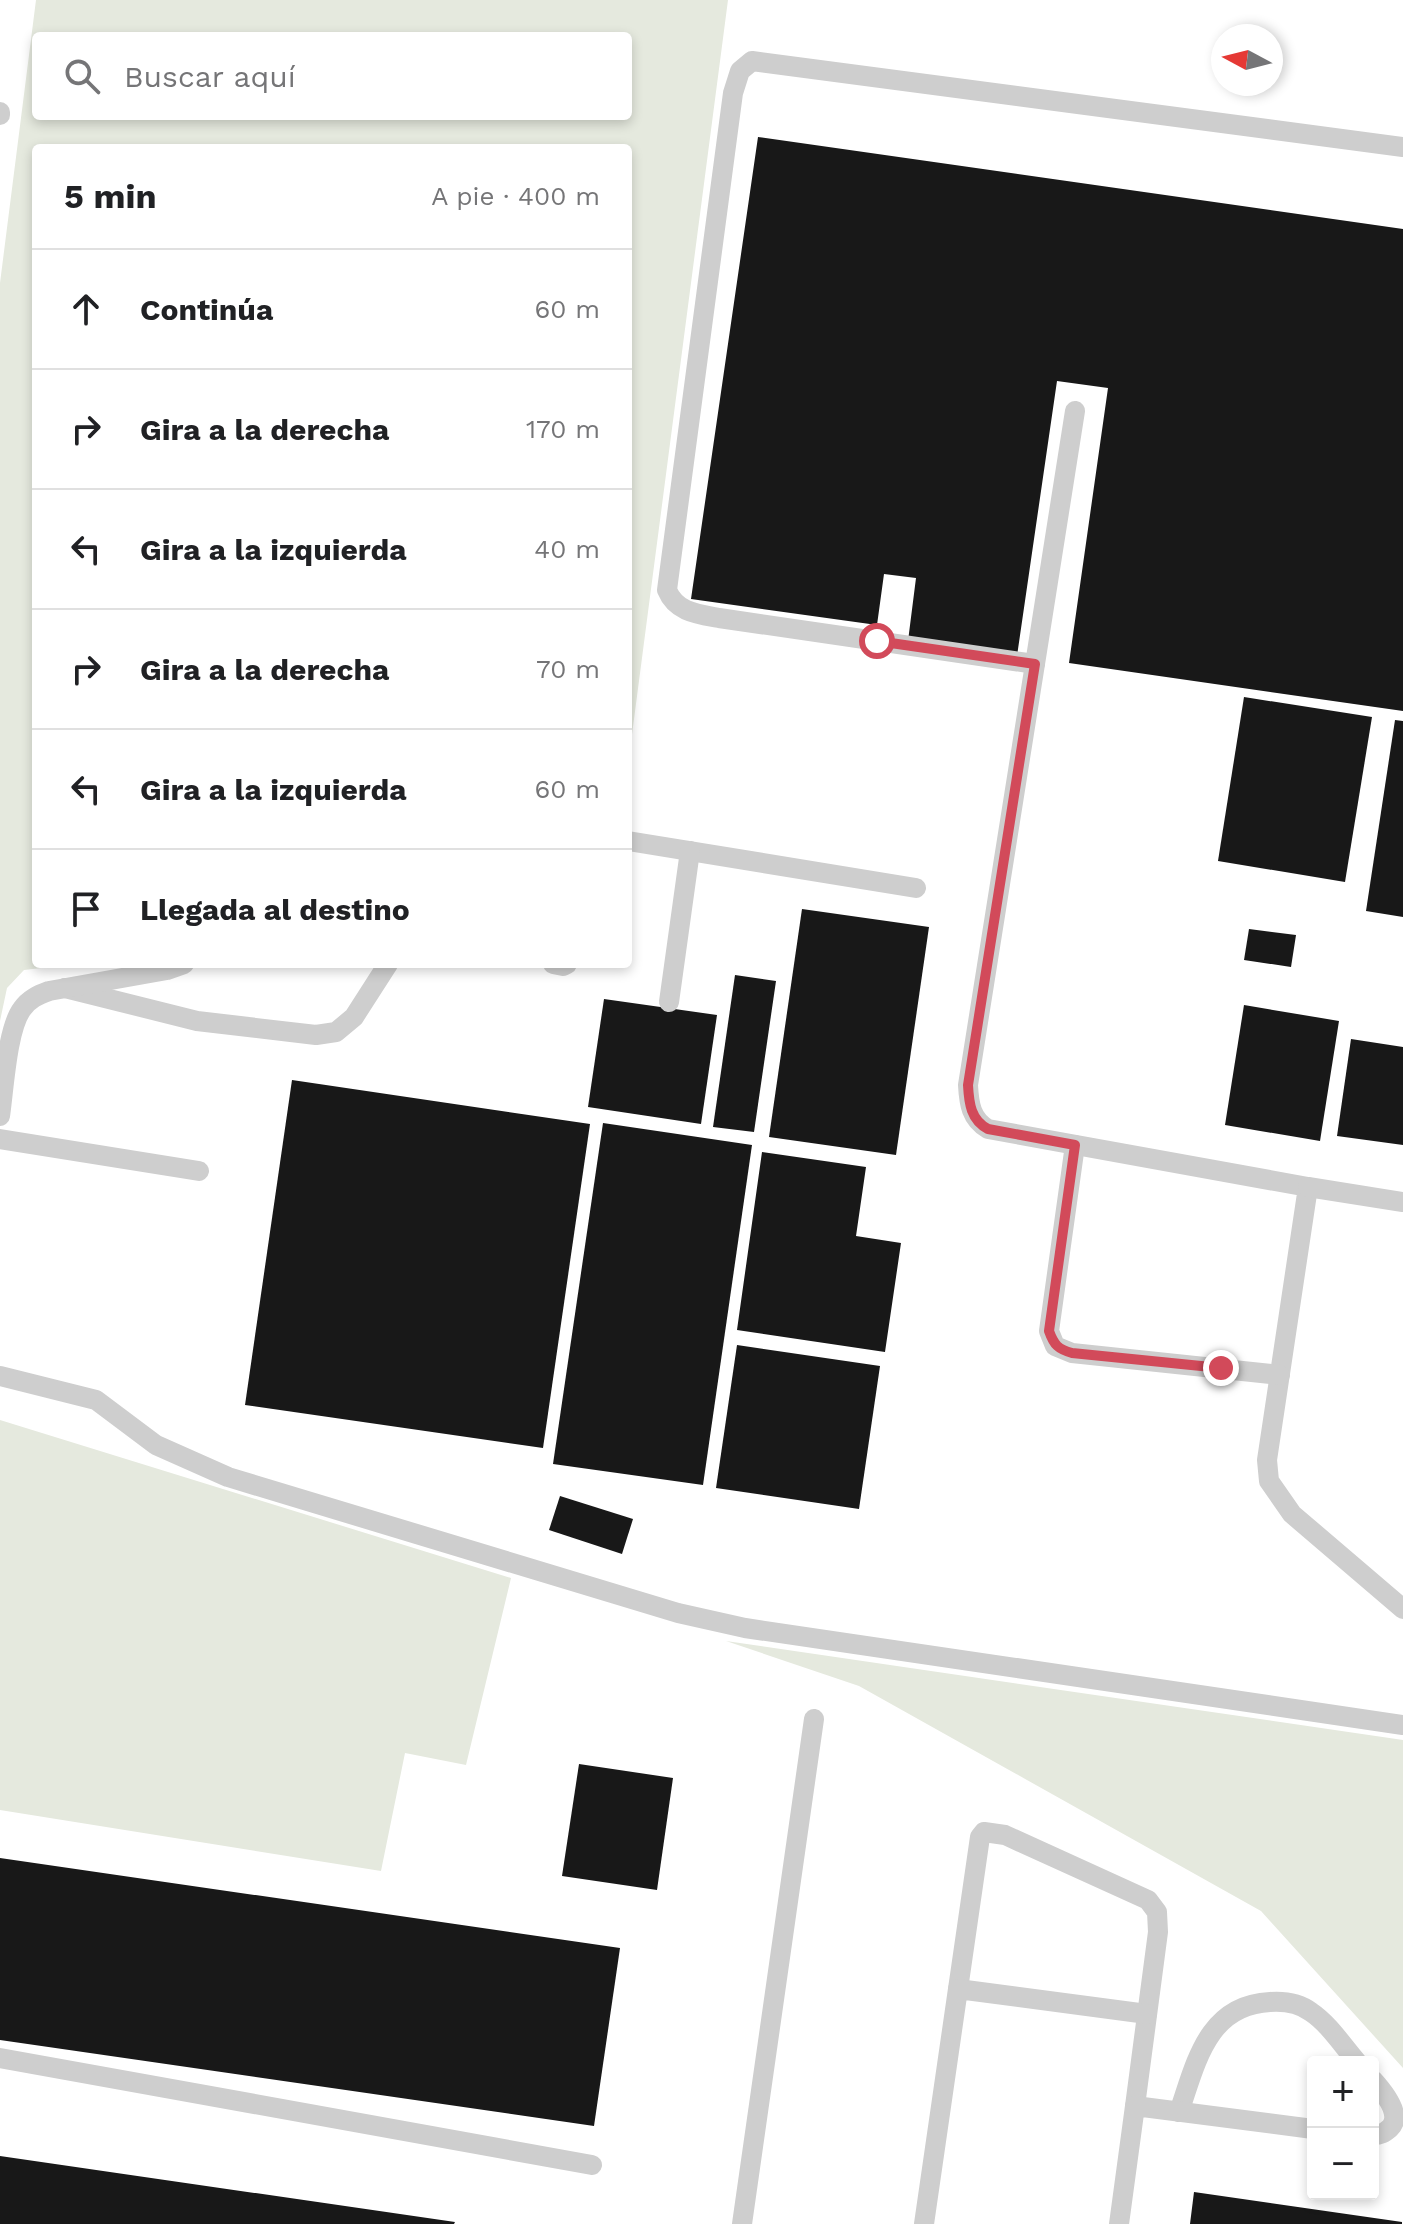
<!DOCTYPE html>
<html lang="es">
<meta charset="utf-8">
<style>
body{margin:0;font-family:"Work Sans",sans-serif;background:#f6f6f6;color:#202124}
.controls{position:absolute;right:24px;bottom:24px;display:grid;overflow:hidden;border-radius:8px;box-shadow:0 4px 12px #0003}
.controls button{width:72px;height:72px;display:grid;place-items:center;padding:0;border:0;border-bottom:2px solid #e0e0e0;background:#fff;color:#202124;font:40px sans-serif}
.compass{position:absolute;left:1211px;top:24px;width:72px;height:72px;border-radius:50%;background:#fff;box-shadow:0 4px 12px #0003;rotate:277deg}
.stop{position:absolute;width:24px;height:24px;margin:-18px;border:6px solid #d24a5a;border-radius:50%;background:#fff}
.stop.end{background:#d24a5a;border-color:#fff;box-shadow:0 2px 8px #0008}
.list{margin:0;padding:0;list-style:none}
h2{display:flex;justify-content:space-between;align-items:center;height:104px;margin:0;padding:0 32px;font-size:34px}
h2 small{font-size:26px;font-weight:400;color:#757577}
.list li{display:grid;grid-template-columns:52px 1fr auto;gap:24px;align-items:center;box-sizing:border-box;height:120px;padding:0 32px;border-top:2px solid #e0e0e0}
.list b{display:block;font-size:30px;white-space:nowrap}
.list em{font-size:26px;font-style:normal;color:#757577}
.icon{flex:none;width:44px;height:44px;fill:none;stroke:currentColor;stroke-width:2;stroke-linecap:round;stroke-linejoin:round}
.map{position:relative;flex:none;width:1403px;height:2224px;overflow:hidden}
.search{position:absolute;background:#fff;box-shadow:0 4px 12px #0003;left:32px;top:32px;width:600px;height:88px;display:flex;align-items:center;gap:20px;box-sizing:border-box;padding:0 28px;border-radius:8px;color:#757577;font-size:30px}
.panel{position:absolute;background:#fff;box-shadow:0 4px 12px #0003;left:32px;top:144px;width:600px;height:824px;border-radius:8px}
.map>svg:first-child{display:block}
.green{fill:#e5e9de;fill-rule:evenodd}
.building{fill:#181818}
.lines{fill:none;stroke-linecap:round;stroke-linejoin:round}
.minor{stroke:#cecece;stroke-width:20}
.route{stroke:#d24a5a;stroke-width:10}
</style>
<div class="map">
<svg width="1403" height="2224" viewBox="0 0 1403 2224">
<rect width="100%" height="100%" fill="#fff"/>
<g class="green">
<path d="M36 0H728L628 765V148H36V964H76L24 970 7 988 0 1021V283ZM628 36V116H36V36Z"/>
<polygon points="0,1420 511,1578 466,1765 405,1753 381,1871 0,1810"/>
<polygon points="726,1641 1403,1740 1403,2068 1261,1911 859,1686"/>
</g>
<g class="building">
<polygon points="758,137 1403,229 1403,711 1069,663 1108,388 1057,381 1017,656 908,641 916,578 884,574 877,625 691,599"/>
<polygon points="1244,697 1372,717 1345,882 1218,861"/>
<polygon points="1395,720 1403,721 1403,917 1366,911"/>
<polygon points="802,909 929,927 896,1155 769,1137"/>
<polygon points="1249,929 1296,935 1291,967 1244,960"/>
<polygon points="735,975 776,981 754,1132 713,1127"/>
<polygon points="604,999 717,1015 701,1124 588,1107"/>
<polygon points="1244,1005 1339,1021 1320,1141 1225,1125"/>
<polygon points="1351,1039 1403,1047 1403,1145 1337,1136"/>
<polygon points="292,1080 590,1124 543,1448 245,1405"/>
<polygon points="603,1123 752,1145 703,1485 553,1464"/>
<polygon points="762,1152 866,1167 856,1236 901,1243 885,1352 737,1330"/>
<polygon points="737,1345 880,1366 859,1509 716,1488"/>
<polygon points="560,1496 633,1519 622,1554 549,1530"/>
<polygon points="579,1764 673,1778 657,1890 562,1876"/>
<polygon points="0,1858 620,1948 594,2126 0,2040"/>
<polygon points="0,2156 455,2222 454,2224 0,2224"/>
<polygon points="1194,2192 1402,2222 1402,2224 1190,2224"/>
</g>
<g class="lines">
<g class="minor">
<polyline points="0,112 0,115"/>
<path d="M1403 147 752 61 740 71 733 93 667 590C676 612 697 614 719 618L1035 664 968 1085C969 1104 971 1119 988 1129L1308 1187 1267 1460 1269 1481 1292 1514 1403 1609"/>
<polyline points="1035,664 1075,411"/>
<polyline points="628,841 916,888"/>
<polyline points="553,964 563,966 567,964"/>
<polyline points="65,988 197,1021 316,1035 336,1032 354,1017 388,964"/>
<polyline points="669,1002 690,851"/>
<path d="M0 1116C4 1089 7 1029 22 1009 29 999 38 995 49 991L167 970 184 964"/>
<polyline points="0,1139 199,1171"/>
<polyline points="1075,1145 1049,1331 1055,1346 1072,1353 1280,1375"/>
<polyline points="1308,1187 1403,1202"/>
<polyline points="0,1376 96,1400 156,1445 228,1477 678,1613 745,1628 1403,1725"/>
<polyline points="958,1989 980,1837 984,1832 1005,1835 1148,1900 1157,1912 1158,1932 1135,2106"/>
<polyline points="0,2058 592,2165"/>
<path d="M1373 2080C1383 2091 1403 2115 1390 2128 1384 2133 1381 2135 1373 2135"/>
<path d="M1179 2112C1196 2063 1207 2005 1270 2002 1285 2001 1299 2003 1311 2012 1329 2024 1343 2046 1357 2062"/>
<polyline points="742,2224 814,1719"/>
<polyline points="924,2224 958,1989 1147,2014"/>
<polyline points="1119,2224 1135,2106 1313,2129"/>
</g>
</g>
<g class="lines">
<path class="route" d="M877 641 1035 664 968 1085C969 1104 971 1120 988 1129L1075 1145 1049 1331C1054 1345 1058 1349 1072 1353L1221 1368"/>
</g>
</svg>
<div class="controls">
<button>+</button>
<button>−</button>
</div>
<svg class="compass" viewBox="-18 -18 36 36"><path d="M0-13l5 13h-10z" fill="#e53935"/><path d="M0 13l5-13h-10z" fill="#757577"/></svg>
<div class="stop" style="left:877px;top:641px"></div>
<div class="stop end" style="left:1221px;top:1368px"></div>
<div class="search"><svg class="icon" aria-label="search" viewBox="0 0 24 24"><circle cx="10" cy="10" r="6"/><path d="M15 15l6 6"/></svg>Buscar aquí</div>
<section class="panel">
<h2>5 min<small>A pie · 400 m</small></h2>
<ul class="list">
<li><svg class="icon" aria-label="ahead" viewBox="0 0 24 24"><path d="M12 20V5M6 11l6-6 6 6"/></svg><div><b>Continúa</b></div><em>60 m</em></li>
<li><svg class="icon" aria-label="right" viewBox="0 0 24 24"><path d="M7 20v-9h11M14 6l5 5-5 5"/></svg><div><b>Gira a la derecha</b></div><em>170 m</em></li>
<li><svg class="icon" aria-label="left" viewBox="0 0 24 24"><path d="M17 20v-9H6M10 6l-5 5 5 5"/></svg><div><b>Gira a la izquierda</b></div><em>40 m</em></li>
<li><svg class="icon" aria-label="right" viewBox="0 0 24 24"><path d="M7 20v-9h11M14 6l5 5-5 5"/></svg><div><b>Gira a la derecha</b></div><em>70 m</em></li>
<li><svg class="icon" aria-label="left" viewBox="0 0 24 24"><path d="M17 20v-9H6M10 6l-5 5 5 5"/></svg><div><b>Gira a la izquierda</b></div><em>60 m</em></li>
<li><svg class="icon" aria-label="arrive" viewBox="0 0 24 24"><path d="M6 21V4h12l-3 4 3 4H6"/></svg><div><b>Llegada al destino</b></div></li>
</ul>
</section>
</div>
